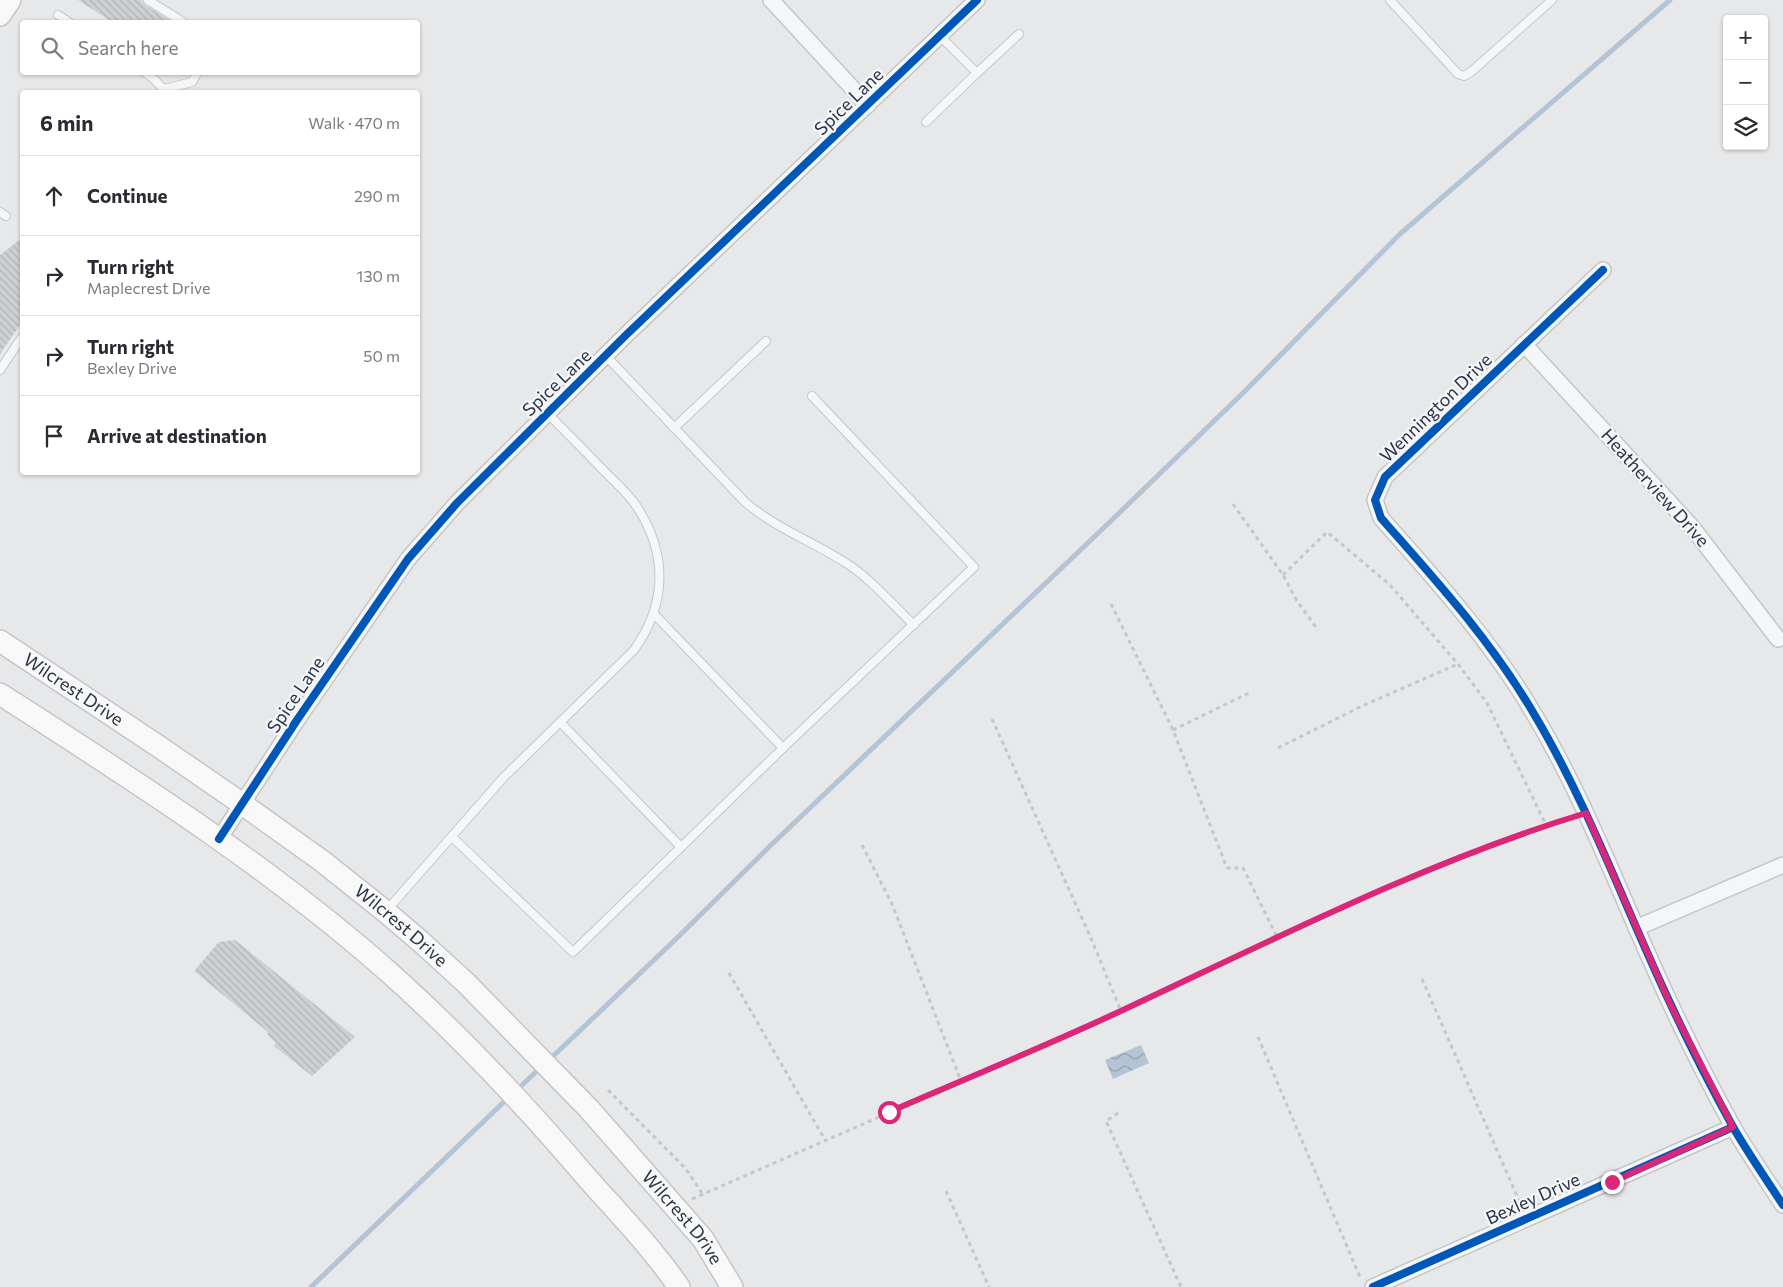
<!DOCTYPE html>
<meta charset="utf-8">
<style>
body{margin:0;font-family:Commissioner,sans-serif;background:#f7f7f7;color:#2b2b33}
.controls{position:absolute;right:15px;top:15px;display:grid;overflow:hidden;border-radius:5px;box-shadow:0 1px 4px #0004}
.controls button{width:45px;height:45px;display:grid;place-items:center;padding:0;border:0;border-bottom:1px solid #e1e1e2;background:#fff;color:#2b2b33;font:25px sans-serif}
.stop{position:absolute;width:15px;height:15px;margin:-11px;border:4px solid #db2777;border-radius:50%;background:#fff}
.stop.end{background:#db2777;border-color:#fff;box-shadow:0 1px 5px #0008}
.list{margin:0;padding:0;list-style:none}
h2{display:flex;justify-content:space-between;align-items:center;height:65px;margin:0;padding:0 20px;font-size:21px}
h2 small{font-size:16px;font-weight:400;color:#7c7c81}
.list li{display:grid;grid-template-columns:32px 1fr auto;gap:15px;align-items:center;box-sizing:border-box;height:80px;padding:0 20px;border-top:1px solid #e1e1e2}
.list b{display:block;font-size:19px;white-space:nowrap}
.list p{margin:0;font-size:16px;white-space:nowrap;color:#7c7c81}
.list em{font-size:16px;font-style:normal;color:#7c7c81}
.icon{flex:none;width:28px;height:28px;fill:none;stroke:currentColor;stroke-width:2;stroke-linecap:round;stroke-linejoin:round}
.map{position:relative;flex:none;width:1783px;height:1287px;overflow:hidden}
.search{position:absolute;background:#fff;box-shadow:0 1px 4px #0004;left:20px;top:20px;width:400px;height:55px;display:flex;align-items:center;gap:12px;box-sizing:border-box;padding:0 18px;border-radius:5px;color:#7c7c81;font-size:19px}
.panel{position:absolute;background:#fff;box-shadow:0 1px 4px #0004;left:20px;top:90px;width:400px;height:385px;border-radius:5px}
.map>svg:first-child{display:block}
.water{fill:url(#water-waves)}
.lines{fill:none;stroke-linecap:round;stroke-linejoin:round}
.stream{stroke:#b4c4d5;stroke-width:5}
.building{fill:url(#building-back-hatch)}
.lane-casing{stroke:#c4c6c8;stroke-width:10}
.street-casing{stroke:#c4c6c8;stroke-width:18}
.secondary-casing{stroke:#c4c6c8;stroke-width:24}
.path{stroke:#c5c6ca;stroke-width:3;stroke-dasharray:4 4;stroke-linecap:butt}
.lane{stroke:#f5f6f7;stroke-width:8}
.street{stroke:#f5f6f7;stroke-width:15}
.secondary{stroke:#f8f8f8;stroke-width:21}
.cycleway-casing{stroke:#f4f6f9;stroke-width:11}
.cycleway{stroke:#0057b8;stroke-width:8}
.route{stroke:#db2777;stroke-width:6}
.labels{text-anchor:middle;stroke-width:4.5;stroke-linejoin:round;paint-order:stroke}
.street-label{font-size:18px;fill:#2b3445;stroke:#f4f6f9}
</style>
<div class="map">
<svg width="1783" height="1287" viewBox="0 0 1783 1287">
<defs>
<pattern id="water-waves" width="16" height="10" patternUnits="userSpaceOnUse" patternTransform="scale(1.25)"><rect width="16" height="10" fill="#b4c4d5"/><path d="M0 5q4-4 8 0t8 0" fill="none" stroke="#93a0af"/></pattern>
<pattern id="building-back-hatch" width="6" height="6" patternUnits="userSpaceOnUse" patternTransform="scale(1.25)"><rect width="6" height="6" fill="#ced0d3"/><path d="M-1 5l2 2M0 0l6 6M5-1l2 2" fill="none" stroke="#b1b3b6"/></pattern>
</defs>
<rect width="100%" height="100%" fill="#e6e8ea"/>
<polygon class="water" points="1141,1045 1149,1063 1113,1079 1105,1060"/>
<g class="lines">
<g class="stream">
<polyline points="548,1061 676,939 770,846 1114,518 1245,391 1400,234 1670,0"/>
<polyline points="515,1092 542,1066"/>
<polyline points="311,1287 509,1097"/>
</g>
</g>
<g class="building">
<polygon points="78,0 141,0 145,5 173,22 112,22"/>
<polygon points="22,238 22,322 0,354 0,255"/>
<polygon points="235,940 355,1037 312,1076 274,1046 276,1043 267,1034 268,1032 194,971 219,942"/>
</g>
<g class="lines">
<defs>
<g id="lane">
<polyline points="148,0 183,22"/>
<polyline points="1390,0 1458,74 1464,76 1471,72 1552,0"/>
<polyline points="58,15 69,22"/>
<polyline points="144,72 154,79 166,92"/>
<polyline points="977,73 1019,34"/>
<polyline points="164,89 192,82 198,72"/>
<polyline points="926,122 977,73 940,36"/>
<polyline points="0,212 6,216"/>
<path d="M606 356 745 502C775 528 812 541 846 563 870 578 893 605 914 625"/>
<polyline points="0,370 22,337"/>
<polyline points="674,428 766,341"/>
<polyline points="654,614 783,748"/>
<polyline points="560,722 681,847"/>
<polyline points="452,837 573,952 783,748 974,567 812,396"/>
<path d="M387 910 504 777 634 650C666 605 668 557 639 510 631 496 618 485 606 473 587 453 567 433 547 413"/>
</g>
<g id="street">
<polyline points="771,0 868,105"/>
<path d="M1603 270 1385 477 1375 500 1381 518C1436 580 1492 642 1534 714 1589 806 1625 908 1671 1005 1690 1046 1711 1087 1733 1127 1748 1153 1766 1179 1783 1205"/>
<polyline points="1524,344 1692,527 1778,639"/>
<polyline points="219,839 297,720 408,559 457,503 625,336 977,0"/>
<polyline points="1636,928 1783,865"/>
<polyline points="1373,1287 1733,1127"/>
</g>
<g id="secondary">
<polyline points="0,15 10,0"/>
<path id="s1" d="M0 641 158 746 241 803 322 861 386 912 420 941 466 983 589 1109 703 1239 732 1287"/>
<path d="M0 694C135 781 272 868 392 975 460 1036 523 1103 582 1172 615 1210 651 1246 679 1287"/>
</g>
</defs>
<use href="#lane" class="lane-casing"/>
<use href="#street" class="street-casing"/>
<use href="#secondary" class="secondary-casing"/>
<g class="path">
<polyline points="1233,504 1283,575 1297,601 1318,630"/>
<polyline points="1283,575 1327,532 1389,584 1458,664 1487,703 1546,825"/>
<polyline points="1111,604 1173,730 1227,868 1243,868 1277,937"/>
<polyline points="992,719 1090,936 1121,1011"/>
<polyline points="1173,730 1249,693"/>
<polyline points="1278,748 1362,706 1458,664"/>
<polyline points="862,845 892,904 961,1081"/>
<polyline points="729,973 825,1140"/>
<polyline points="1422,979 1521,1205"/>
<polyline points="1258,1037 1360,1277"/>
<polyline points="608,1090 686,1169 702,1193"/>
<polyline points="1118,1113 1106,1121 1181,1287"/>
<polyline points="946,1191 989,1287"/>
<polyline points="692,1199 1121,1011 1277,937 1463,855 1571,818"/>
</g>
<use href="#lane" class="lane"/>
<use href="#street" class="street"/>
<use href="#secondary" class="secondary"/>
<defs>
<g id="cycleway">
<path d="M1603 270 1385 477 1375 500 1381 518C1436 580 1492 642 1534 714 1589 806 1625 908 1671 1005 1690 1046 1711 1087 1733 1127 1748 1153 1766 1179 1783 1205"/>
<polyline points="219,839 297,720 408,559 457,503 625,336 977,0"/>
<polyline points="1373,1287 1733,1127"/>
</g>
</defs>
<use href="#cycleway" class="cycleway-casing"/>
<use href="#cycleway" class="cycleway"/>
</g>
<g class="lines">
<path class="route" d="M889 1112C967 1078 1046 1046 1123 1010 1275 939 1425 862 1586 813L1671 1006 1733 1127 1612 1182"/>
</g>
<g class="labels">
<g class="street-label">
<text transform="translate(849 102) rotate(-44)" y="6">Spice Lane</text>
<text transform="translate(557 383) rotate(-44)" y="6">Spice Lane</text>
<text transform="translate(1436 408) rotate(-44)" y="6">Wennington Drive</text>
<text transform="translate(1655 488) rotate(48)" y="6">Heatherview Drive</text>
<text dy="6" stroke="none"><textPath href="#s1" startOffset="88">Wilcrest Drive</textPath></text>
<text transform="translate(296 695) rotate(-56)" y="6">Spice Lane</text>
<text dy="6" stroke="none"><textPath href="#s1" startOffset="492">Wilcrest Drive</textPath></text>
<text transform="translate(1533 1199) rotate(-24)" y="6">Bexley Drive</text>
<text dy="6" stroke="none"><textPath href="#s1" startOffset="898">Wilcrest Drive</textPath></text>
</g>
</g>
</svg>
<div class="controls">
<button>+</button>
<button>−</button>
<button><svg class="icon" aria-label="layers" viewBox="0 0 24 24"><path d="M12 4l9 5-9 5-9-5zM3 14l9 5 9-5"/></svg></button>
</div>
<div class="stop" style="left:889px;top:1112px"></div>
<div class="stop end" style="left:1612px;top:1182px"></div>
<div class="search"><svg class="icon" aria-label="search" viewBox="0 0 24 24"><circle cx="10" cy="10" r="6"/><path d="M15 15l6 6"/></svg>Search here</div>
<section class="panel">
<h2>6 min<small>Walk · 470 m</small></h2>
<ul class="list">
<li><svg class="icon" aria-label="ahead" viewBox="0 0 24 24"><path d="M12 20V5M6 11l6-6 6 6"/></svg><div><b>Continue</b></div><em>290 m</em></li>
<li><svg class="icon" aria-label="right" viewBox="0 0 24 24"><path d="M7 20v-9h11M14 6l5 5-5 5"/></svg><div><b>Turn right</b><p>Maplecrest Drive</p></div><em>130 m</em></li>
<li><svg class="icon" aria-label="right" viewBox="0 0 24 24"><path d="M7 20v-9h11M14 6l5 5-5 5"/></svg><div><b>Turn right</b><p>Bexley Drive</p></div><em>50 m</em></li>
<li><svg class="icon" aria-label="arrive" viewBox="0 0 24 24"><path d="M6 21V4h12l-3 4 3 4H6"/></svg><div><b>Arrive at destination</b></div></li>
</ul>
</section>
</div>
